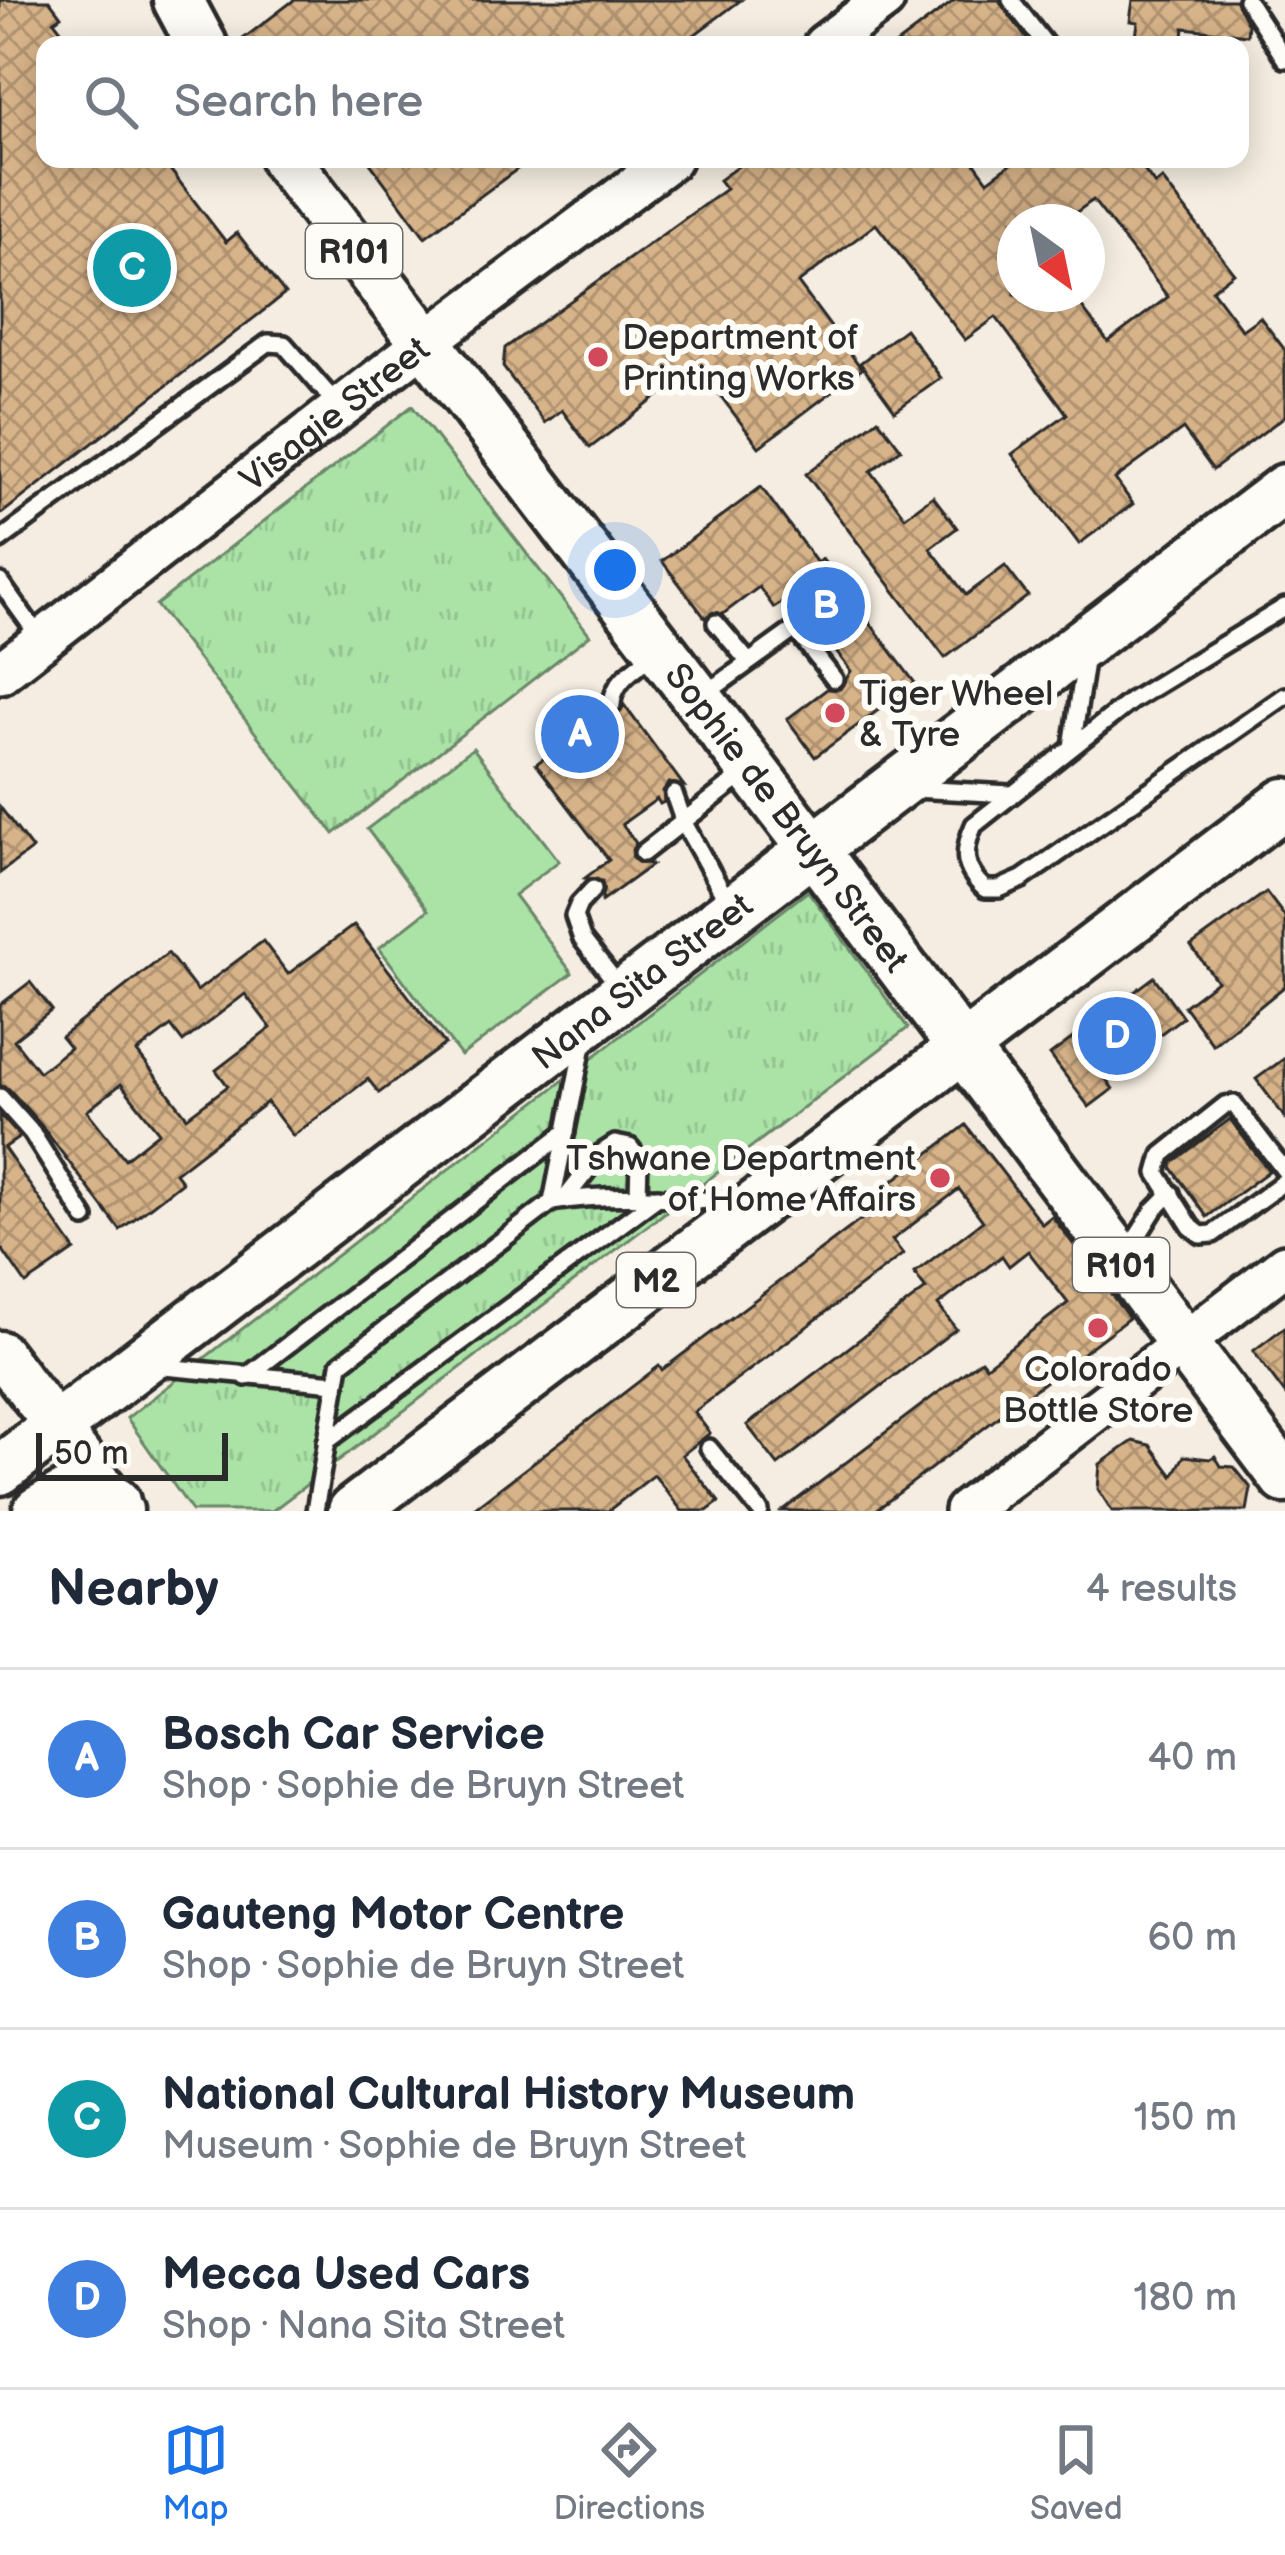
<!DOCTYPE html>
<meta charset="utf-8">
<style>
body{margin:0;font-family:"Balsamiq Sans",sans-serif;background:#f2f2f3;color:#1f2937}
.compass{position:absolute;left:997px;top:204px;width:108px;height:108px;border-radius:50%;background:#fff;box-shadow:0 6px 30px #0003;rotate:147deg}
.scale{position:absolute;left:36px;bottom:30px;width:192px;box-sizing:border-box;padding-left:12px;border:6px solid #2b2b2b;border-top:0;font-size:33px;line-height:42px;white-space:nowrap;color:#2b2b2b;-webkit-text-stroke:9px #fdfcf7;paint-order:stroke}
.you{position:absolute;left:615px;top:570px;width:42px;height:42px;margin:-30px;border:9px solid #fff;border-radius:50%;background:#1a73e8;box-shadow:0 0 0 18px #1a73e833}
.badge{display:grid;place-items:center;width:78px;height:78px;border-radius:50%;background:#1a73e8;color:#fff;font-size:39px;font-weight:700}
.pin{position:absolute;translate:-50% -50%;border:6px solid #fff;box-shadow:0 3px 12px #0006}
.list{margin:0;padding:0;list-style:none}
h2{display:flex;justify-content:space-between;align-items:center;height:156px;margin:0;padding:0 48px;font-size:51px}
h2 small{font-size:39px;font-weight:400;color:#747a83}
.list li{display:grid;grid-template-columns:78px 1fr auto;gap:36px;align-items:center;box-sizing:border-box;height:180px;padding:0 48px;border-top:3px solid #e0e1e3}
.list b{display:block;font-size:45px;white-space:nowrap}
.list p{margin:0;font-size:39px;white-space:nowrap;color:#747a83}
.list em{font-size:39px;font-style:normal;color:#747a83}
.icon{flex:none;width:66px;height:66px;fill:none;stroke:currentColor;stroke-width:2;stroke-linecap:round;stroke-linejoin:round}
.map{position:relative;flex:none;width:1285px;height:1511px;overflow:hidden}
.search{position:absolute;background:#fff;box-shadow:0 6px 30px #0003;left:36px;right:36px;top:36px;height:132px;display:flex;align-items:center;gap:30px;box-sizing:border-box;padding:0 42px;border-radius:24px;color:#747a83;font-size:45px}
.sheet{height:876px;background:#fff}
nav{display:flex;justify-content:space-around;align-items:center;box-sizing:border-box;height:168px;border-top:3px solid #e0e1e3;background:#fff;font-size:33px;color:#747a83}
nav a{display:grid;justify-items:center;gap:6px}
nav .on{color:#1a73e8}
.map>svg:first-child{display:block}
.grass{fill:url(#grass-tufts);stroke:#6b8769;stroke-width:3}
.garden{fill:#abe3a7;stroke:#6b8769;stroke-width:3}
.building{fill:url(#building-cross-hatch);stroke:#2b2b2b;stroke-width:3;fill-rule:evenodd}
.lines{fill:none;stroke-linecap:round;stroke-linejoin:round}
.service-casing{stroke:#2b2b2b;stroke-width:24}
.tertiary-casing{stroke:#2b2b2b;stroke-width:48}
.secondary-casing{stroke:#2b2b2b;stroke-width:51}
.primary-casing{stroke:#2b2b2b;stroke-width:57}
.service{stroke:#fdfcf7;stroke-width:15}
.tertiary{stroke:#fdfcf7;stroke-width:39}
.secondary{stroke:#fdfcf7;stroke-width:42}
.primary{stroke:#fdfcf7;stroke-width:48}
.poi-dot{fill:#d1495b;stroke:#fdfcf7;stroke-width:4.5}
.labels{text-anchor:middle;stroke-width:12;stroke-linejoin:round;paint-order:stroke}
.shield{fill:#fdfcf7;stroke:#6a6a68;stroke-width:3}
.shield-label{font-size:33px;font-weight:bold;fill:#2b2b2b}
.poi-label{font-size:36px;fill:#2b2b2b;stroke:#fdfcf7;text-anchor:start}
.street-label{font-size:36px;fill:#2b2b2b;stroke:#fdfcf7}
</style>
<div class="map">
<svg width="1285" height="1511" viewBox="0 0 1285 1511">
<defs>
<pattern id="grass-tufts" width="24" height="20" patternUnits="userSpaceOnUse" patternTransform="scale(3)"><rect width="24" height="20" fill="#abe3a7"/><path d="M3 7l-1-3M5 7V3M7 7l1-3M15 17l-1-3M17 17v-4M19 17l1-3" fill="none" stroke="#93c390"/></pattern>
<pattern id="building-cross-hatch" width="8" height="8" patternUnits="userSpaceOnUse" patternTransform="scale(3)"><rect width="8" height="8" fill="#d7b389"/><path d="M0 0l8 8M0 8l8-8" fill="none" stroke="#af9270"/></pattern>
</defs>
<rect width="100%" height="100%" fill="#f5ede1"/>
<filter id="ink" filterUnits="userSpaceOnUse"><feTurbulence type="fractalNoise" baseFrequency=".00833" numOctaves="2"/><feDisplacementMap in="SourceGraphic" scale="24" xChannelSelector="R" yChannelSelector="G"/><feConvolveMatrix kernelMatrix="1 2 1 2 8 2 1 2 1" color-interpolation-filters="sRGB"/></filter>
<g filter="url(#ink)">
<g class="grass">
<polygon points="412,406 590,635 334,834 156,605"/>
<polygon points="808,891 908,1028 272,1511 192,1511 127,1418"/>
</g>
<polygon class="garden" points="473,748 559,861 514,895 572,973 461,1056 379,948 428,910 367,829"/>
<g class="building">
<polygon points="0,0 49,0 61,16 54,21 73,45 45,45 45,159 162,159 226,242 237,233 285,294 0,515"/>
<polygon points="294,0 741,0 694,35 701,45 235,45"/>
<polygon points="955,0 999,0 1031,45 895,45"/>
<polygon points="1133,0 1235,0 1248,24 1247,35 1184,28 1182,45 1135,45 1138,22 1130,21"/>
<polygon points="367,159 531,159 425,237"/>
<path d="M748 159H972L988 181 1017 159H1136L1155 185 1162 179 1234 273 1212 290 1242 330 1260 317 1285 350V416L1213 470 1183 429 1115 479 1133 504 1079 544 1012 454 1067 414 996 317 965 340 876 224 798 283 862 369 759 447 698 366 590 448 562 410 545 423 503 367 505 348 726 189 719 180ZM1093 200 1168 297 1108 342 1072 294H1015V222H1063Z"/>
<polygon points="905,329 941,378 895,411 860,363"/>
<polygon points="878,419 901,449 871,471 905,517 933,496 957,528 930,548 966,595 1005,566 1028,596 945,658 806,474"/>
<polygon points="761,487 817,563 822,559 915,683 815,757 787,719 827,689 840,689 851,671 824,636 819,640 783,602 774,608 759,587 723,614 713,612 705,618 662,561"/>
<polygon points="624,705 684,786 669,783 663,791 664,802 660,804 657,799 622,824 636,843 632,850 633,859 652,865 602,901 602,881 585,878 609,860 536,764 570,739 555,718 572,706 586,724 603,712 618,716"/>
<polygon points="0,807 32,849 0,873"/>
<polygon points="1266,892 1285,917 1285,986 1213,1045 1184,1006 1217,981 1191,946"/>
<path d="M354 925 445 1044 379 1093 368 1079 293 1136 267 1102 175 1173 182 1182 120 1230 41 1125 9 1089 0 1085V1005L30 982 52 1010 14 1040 39 1072 70 1048 61 1037 168 953 197 991 263 941 288 974ZM245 994 271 1028 216 1070 228 1086 187 1117 137 1052 171 1026 183 1042ZM121 1084 159 1132 125 1159 87 1111Z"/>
<polygon points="1154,977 1183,1017 1104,1076 1113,1089 1089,1107 1050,1055"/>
<polygon points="1285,1058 1285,1118 1256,1079"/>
<polygon points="0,1115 20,1137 4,1148 75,1250 26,1284 0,1246"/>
<polygon points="1230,1119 1269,1171 1207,1217 1171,1167 1173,1162"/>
<polygon points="966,1125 1042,1224 1052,1216 1129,1318 875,1511 782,1511 981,1360 986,1366 1068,1303 1028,1251 1009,1266 1002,1256 938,1305 956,1329 778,1465 747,1425 926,1289 914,1273 983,1221 959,1189 892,1240 903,1254 694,1412 710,1433 682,1455 719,1502 707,1511 682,1511 654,1475 608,1511 470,1511 659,1366 662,1370 871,1212 864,1203"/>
<polygon points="1285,1327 1285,1394 1253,1351"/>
<polygon points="1133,1441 1150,1445 1173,1476 1184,1456 1210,1459 1215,1456 1221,1466 1234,1467 1251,1488 1247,1511 1112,1511 1098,1489 1100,1464"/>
</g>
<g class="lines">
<defs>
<g id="service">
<polyline points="1011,0 1046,45"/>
<polyline points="1247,0 1285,59"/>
<polyline points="0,540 268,343 284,344 338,406"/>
<polyline points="0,582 40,638"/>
<path d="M1285 607 1131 701 974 825C962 852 963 869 985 889H999L1022 879 1285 696"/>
<polyline points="716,623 747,660"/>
<polyline points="704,695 795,629 834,679"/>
<path d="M612 705C612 680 639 666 657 652"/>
<polyline points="1072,747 1086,655"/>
<polyline points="912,789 1011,794"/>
<polyline points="674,794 684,823 729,904"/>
<polyline points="643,853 748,771"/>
<polyline points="593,889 579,904 574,916 582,939 622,990"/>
<polyline points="0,1097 32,1133 85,1218"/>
<polyline points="1285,1171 1234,1104 1225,1105 1162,1155 1157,1173 1191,1227 1201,1235 1213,1234 1285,1181"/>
<polyline points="564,1200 601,1153 615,1144 630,1147 639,1159 638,1196"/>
<polyline points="552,1202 584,1040"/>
<polyline points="1127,1253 1154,1210 1171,1193"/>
<polyline points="153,1366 335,1383"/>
<polyline points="246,1377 566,1132"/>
<polyline points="326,1442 658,1197"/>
<polyline points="709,1448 760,1511"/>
<path d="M315 1511 340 1364 552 1202C615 1192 677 1198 741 1203"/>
</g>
<g id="tertiary">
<polyline points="824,45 884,0"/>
<path id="s1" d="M0 673 423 344 671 159"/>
<polyline points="965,1511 1285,1265"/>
</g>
<polyline id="secondary" points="0,1353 121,1510"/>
<g id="primary">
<polyline points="178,0 202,45"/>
<path id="s2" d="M285 159 813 849 1285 1478"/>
<path id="s3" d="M0 1470 1285 489"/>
<polyline points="38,1511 75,1490 115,1502"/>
<polyline points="353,1511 1285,803"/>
</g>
</defs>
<use href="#service" class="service-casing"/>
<use href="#tertiary" class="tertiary-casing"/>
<use href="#secondary" class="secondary-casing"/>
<use href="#primary" class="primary-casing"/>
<use href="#service" class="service"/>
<use href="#tertiary" class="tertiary"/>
<use href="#secondary" class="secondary"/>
<use href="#primary" class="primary"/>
</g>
</g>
<g class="poi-dot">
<circle cx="598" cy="357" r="12"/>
<circle cx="835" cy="713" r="12"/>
<circle cx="940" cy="1178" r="12"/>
<circle cx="1098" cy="1328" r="12"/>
</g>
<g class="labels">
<g class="shield">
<rect x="306" y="224" width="96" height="54" rx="9"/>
<rect x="1073" y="1238" width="96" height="54" rx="9"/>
<rect x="617" y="1253" width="78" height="54" rx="9"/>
</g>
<g class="shield-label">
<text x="354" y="263">R101</text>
<text x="1121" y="1277">R101</text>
<text x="656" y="1292">M2</text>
</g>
<g class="poi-label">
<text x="622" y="349">Department of<tspan x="622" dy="41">Printing Works</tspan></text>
<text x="859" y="705">Tiger Wheel<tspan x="859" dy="41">&amp; Tyre</tspan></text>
<text x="916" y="1170" text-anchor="end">Tshwane Department<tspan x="916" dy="41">of Home Affairs</tspan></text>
<text x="1098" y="1381" text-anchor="middle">Colorado<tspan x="1098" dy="41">Bottle Store</tspan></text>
</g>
<g class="street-label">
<text dy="13" stroke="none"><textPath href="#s1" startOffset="423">Visagie Street</textPath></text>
<text dy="13" stroke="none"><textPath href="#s2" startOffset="828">Sophie de Bruyn Street</textPath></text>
<text dy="13" stroke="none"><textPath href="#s3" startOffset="807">Nana Sita Street</textPath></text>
</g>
</g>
</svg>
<svg class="compass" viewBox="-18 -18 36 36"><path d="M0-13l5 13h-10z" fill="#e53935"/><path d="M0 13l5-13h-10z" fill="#747a83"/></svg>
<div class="scale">50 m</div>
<div class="you"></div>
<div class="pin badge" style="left:580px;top:734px;background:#3f7fe0">A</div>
<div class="pin badge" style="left:826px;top:606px;background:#3f7fe0">B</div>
<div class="pin badge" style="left:132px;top:268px;background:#0f9aa8">C</div>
<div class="pin badge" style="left:1117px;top:1036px;background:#3f7fe0">D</div>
<div class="search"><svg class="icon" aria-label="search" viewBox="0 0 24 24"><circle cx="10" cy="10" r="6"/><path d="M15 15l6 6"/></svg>Search here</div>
</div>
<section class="sheet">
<h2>Nearby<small>4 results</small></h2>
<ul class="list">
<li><span class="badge" style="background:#3f7fe0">A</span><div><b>Bosch Car Service</b><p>Shop · Sophie de Bruyn Street</p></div><em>40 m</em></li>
<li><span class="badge" style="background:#3f7fe0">B</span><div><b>Gauteng Motor Centre</b><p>Shop · Sophie de Bruyn Street</p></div><em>60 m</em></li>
<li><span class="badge" style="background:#0f9aa8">C</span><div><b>National Cultural History Museum</b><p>Museum · Sophie de Bruyn Street</p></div><em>150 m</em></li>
<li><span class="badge" style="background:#3f7fe0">D</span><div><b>Mecca Used Cars</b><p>Shop · Nana Sita Street</p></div><em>180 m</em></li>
</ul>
</section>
<nav>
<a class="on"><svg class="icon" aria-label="map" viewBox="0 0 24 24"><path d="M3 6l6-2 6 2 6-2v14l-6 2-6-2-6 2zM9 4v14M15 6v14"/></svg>Map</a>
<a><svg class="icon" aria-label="directions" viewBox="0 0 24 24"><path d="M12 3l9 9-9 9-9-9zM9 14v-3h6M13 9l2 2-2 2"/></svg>Directions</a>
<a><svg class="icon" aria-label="saved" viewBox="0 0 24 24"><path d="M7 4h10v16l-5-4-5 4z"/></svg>Saved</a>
</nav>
